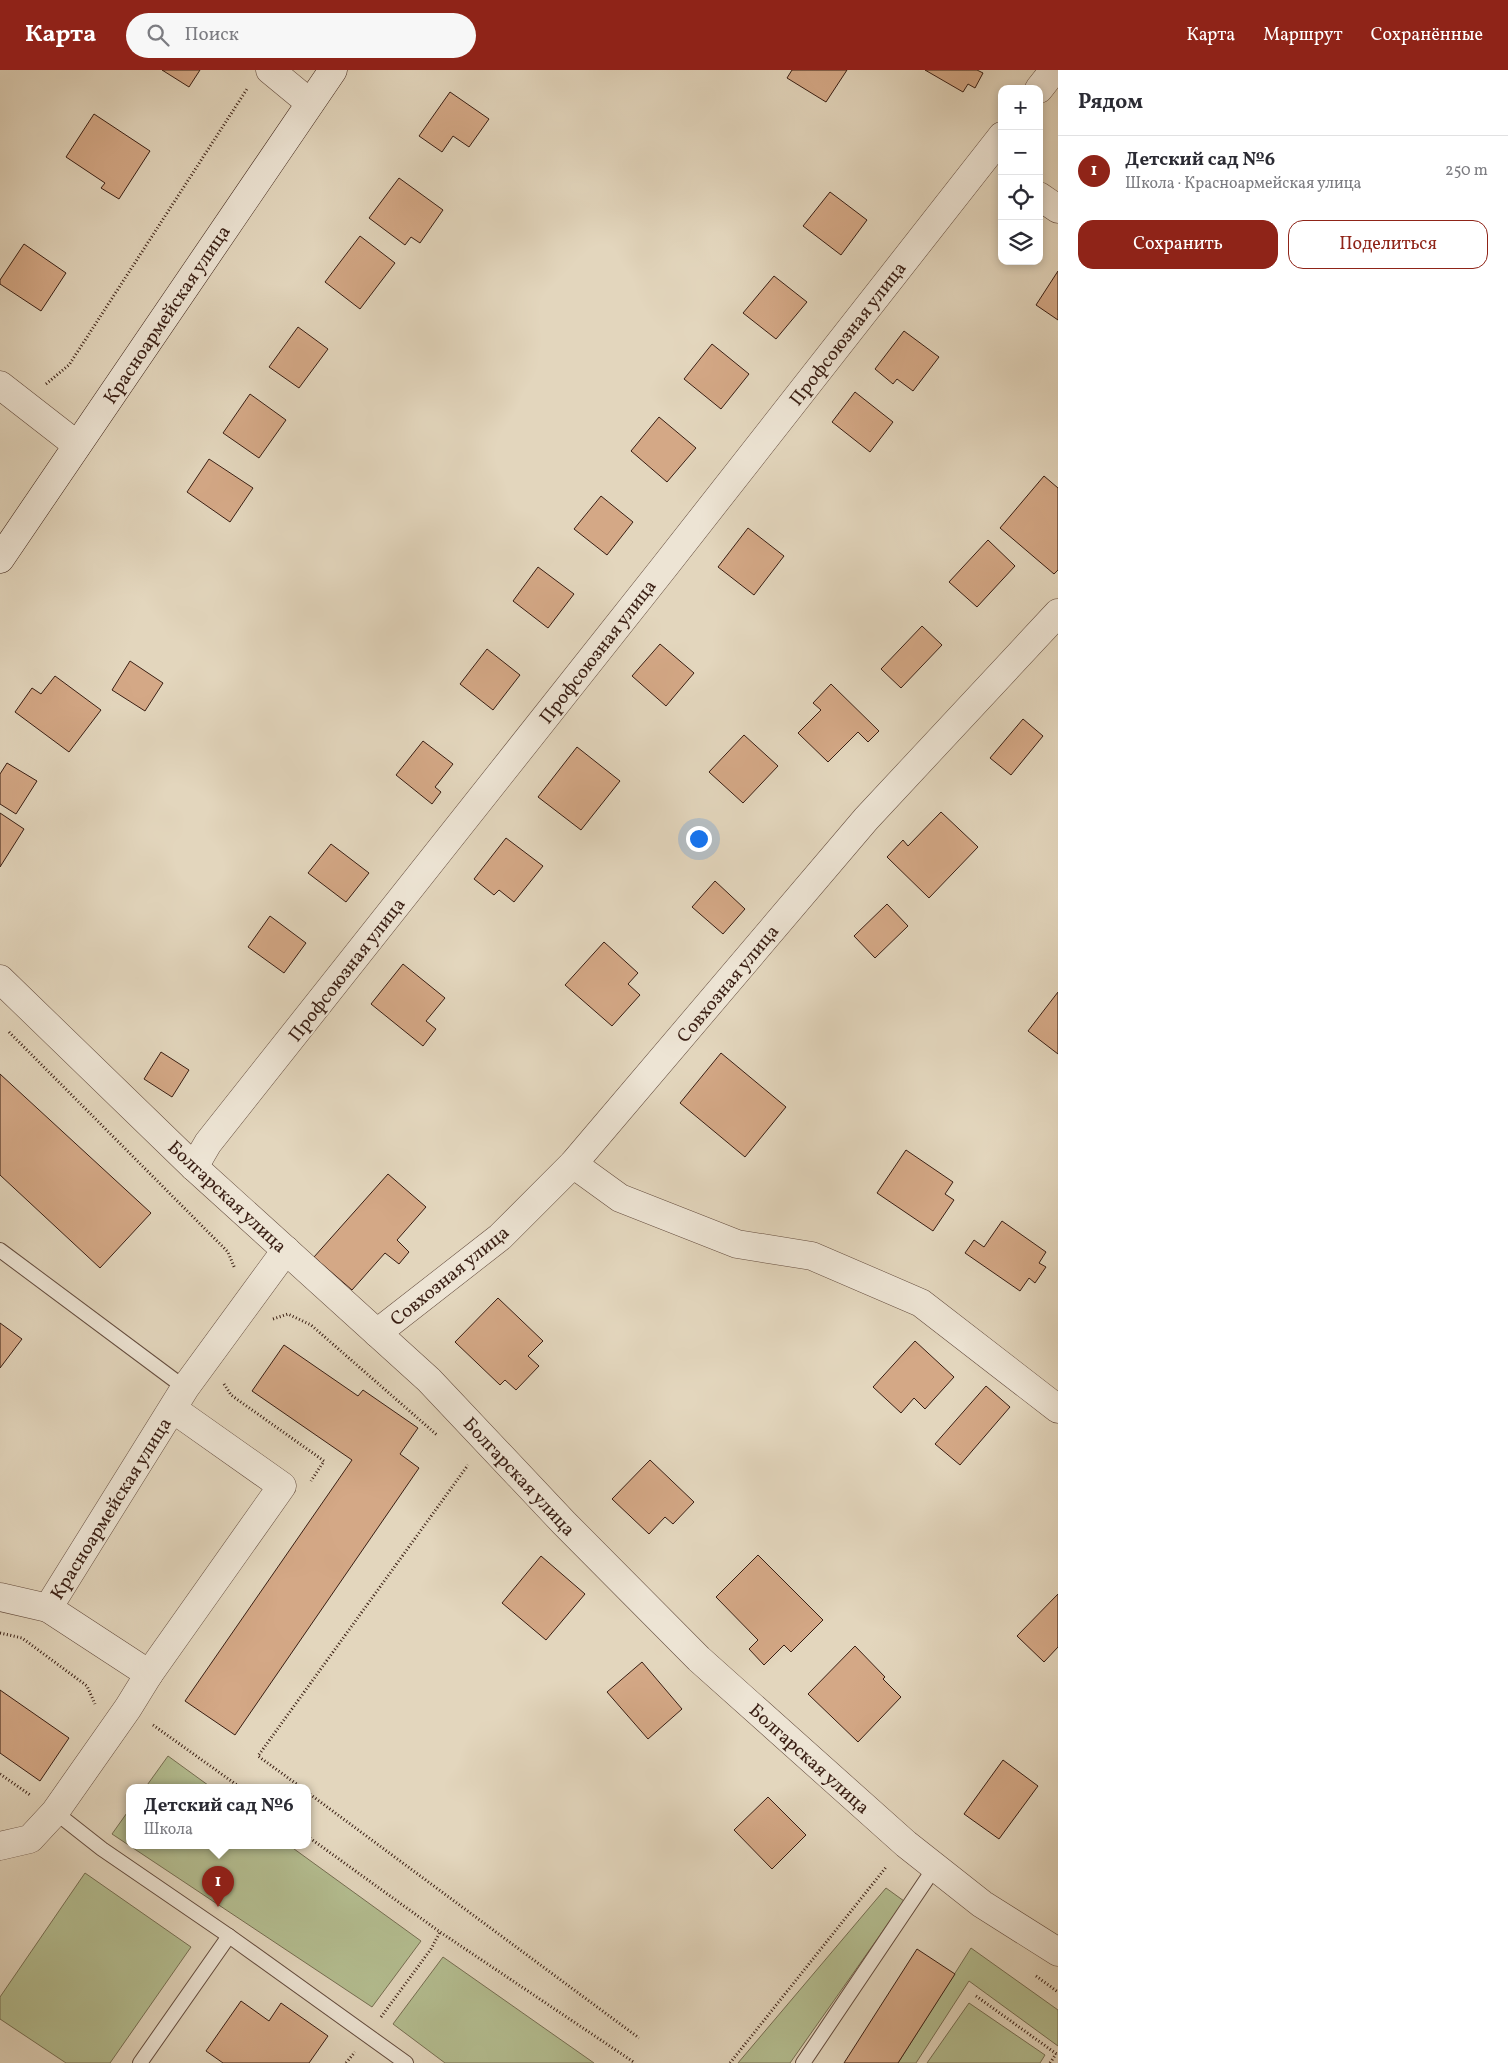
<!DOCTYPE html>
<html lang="ru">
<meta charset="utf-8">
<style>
body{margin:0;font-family:Vollkorn,serif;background:#f7f7f7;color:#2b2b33}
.controls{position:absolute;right:15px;top:15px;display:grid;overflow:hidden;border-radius:10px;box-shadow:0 2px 8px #0003}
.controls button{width:45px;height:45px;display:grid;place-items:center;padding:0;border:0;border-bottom:1px solid #e1e1e2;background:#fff;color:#2b2b33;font:25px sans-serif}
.you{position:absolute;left:698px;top:768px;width:18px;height:18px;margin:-12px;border:4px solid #fff;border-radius:50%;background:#1a73e8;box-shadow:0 0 0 8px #1a73e833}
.badge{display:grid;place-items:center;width:32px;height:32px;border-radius:50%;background:#8f2418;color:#fff;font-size:16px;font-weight:700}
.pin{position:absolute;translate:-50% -41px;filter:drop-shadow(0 1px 2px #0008)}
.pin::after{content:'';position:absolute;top:26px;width:18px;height:15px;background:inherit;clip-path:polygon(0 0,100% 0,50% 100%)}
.popup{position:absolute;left:126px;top:1714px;width:185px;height:65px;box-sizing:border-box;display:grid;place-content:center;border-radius:10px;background:#fff;filter:drop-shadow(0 1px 4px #0005);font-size:16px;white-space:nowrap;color:#7c7c81}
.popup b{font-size:19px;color:#2b2b33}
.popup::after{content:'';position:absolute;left:50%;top:100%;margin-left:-10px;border:10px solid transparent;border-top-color:#fff}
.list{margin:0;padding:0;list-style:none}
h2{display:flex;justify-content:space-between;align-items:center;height:65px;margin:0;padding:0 20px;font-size:21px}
h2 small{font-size:16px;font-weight:400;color:#7c7c81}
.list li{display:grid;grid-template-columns:32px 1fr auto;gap:15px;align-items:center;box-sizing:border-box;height:70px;padding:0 20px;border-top:1px solid #e1e1e2}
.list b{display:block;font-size:19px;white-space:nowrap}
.list p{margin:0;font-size:16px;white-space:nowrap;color:#7c7c81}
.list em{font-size:16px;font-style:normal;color:#7c7c81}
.actions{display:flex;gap:10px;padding:15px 20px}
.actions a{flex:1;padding:11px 0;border:1px solid #8f2418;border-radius:15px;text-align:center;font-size:18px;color:#8f2418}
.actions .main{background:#8f2418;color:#fff}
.icon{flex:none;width:28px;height:28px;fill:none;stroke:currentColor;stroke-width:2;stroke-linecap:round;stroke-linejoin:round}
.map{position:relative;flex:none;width:1058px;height:1993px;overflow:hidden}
header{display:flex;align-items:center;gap:30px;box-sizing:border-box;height:70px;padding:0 25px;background:#8f2418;color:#fff}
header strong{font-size:24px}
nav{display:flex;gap:28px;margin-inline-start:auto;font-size:18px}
.search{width:350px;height:45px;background:#f7f7f7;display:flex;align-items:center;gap:12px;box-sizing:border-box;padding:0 18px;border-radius:28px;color:#7c7c81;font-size:19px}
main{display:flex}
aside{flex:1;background:#fff}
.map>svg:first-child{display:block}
.green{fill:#b4be91;stroke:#766e52}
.building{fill:#d4a886;stroke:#391e13}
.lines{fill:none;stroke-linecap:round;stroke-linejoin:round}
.lane-casing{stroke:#644c3e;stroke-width:16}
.street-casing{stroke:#644c3e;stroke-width:29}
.secondary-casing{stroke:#391e13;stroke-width:29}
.path{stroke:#391e13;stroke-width:3;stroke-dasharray:1 2.5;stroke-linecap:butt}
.lane{stroke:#ede4d4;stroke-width:14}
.street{stroke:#ede4d4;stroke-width:28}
.secondary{stroke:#ede4d4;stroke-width:28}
.labels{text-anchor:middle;stroke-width:4;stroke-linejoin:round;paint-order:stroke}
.street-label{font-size:19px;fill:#391e13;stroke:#ede4d4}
</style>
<header>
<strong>Карта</strong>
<div class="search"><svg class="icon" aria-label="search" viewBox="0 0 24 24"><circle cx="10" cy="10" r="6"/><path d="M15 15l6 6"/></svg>Поиск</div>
<nav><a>Карта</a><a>Маршрут</a><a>Сохранённые</a></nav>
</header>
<main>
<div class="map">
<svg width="1058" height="1993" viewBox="0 0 1058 1993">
<rect width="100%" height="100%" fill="#e3d6bd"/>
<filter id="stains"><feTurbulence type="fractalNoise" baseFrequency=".004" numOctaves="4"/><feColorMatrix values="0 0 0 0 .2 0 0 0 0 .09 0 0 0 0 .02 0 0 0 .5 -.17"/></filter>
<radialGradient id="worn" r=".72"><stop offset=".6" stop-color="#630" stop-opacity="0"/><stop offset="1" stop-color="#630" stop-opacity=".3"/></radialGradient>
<g class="green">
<polygon points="168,1686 212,1718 145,1718"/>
<polygon points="129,1740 129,1776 290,1776 421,1871 372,1937 112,1764"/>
<polygon points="85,1803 191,1877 110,1993 66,1993 0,1949 0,1927"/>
<polygon points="886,1818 904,1831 790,1993 738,1993"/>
<polygon points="971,1878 1058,1940 1058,1976 969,1911 916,1993 898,1993"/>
<polygon points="443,1887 594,1993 445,1993 393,1954"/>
<polygon points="969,1933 1045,1985 1040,1993 927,1993"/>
</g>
<g class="building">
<polygon points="162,0 200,0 189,17"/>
<polygon points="792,0 847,0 826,32 787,8"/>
<polygon points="925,0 977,0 983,3 975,18 968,14 963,22"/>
<polygon points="450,22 489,49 469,77 453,66 442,82 419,66"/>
<polygon points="94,44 150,81 119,129 101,118 105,113 66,87"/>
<polygon points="399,108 443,140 420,173 411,167 405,175 369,148"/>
<polygon points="830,122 867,150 841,185 803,156"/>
<polygon points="360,166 395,193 360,239 325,212"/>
<polygon points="24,174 66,203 41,241 0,214 0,210"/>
<polygon points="1058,201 1058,250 1036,235"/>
<polygon points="774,206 807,232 776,269 743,243"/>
<polygon points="298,257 328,279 299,318 269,297"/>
<polygon points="904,261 939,287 913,321 897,309 893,314 875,299"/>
<polygon points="712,274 749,304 721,339 684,309"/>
<polygon points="855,322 893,352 870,382 832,352"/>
<polygon points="250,324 286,350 259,388 223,363"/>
<polygon points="659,347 696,378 667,412 631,381"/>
<polygon points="209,389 253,418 230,452 187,422"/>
<polygon points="1044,406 1058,418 1058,500 1054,504 1000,458"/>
<polygon points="601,426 633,452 607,485 574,459"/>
<polygon points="748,458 784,486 754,525 718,497"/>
<polygon points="988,470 1015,496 977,537 949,512"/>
<polygon points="538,497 574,524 548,558 513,531"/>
<polygon points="922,556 942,575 901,618 881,599"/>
<polygon points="660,574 694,603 666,636 632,606"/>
<polygon points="487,579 520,605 493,640 460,614"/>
<polygon points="130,591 163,613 145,641 112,620"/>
<polygon points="55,606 101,640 69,682 15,642 32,618 41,624"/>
<polygon points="831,614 879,661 868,672 858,662 828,692 798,663 821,640 813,633"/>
<polygon points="1023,649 1043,666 1011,705 990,688"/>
<polygon points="744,665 778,696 743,733 709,702"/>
<polygon points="423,671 453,694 435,717 441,722 432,734 396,705"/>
<polygon points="577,677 620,711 581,760 538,727"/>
<polygon points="7,693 37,711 16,744 0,734 0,704"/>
<polygon points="941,742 978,777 929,828 887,787 903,770 908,776"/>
<polygon points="0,743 24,759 0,797"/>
<polygon points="506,768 543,796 514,832 499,820 494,825 474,809"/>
<polygon points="331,774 369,803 346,832 308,803"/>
<polygon points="715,811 745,839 723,864 692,837"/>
<polygon points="887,834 908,856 875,888 854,866"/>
<polygon points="270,846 306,873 284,903 248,877"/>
<polygon points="604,872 638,903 628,914 640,925 612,956 565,915"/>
<polygon points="403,894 445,928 426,951 436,959 423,976 371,934"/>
<polygon points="1058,922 1058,984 1028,961"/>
<polygon points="161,982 189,1000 172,1027 144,1009"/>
<polygon points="721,983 786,1037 745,1087 680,1033"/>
<polygon points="0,1004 151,1143 100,1198 0,1105"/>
<polygon points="906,1080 953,1112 945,1124 954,1130 933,1161 877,1123"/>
<polygon points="388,1104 426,1137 397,1170 409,1182 399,1194 385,1183 352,1220 314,1187"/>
<polygon points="1002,1151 1046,1182 1039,1193 1046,1197 1035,1213 1029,1208 1020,1221 965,1183 974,1170 984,1177"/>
<polygon points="498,1228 543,1271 528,1286 539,1296 516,1320 505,1310 500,1315 455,1272"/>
<polygon points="0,1253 22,1269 0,1298"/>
<polygon points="915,1271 954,1307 925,1339 914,1328 901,1343 873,1317"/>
<polygon points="284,1275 358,1326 363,1320 418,1358 400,1384 419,1398 235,1665 185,1631 352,1390 252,1321"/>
<polygon points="986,1316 1010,1337 960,1395 935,1374"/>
<polygon points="650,1390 694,1432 673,1454 665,1447 649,1464 612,1429"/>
<polygon points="758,1485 823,1550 791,1582 784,1575 764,1595 749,1579 758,1570 716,1527"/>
<polygon points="541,1486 585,1524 546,1570 502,1533"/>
<polygon points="1058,1524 1058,1577 1044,1592 1017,1566"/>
<polygon points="855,1576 885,1607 883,1609 901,1627 858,1672 808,1624"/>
<polygon points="642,1592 682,1639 648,1669 607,1622"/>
<polygon points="0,1620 69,1668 40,1711 0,1683"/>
<polygon points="1003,1690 1038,1716 999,1769 964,1744"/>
<polygon points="768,1727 806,1765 772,1799 734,1760"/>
<polygon points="917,1879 955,1904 898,1993 844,1993"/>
<polygon points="241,1931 269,1951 281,1933 328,1966 309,1993 223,1993 206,1981"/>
</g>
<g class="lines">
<defs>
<g id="lane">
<polyline points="0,1180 185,1318"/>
<polyline points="55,1742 102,1779 229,1866 406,1993"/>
<polyline points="140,1993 229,1866"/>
<polyline points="803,1993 935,1797"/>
</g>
<g id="street">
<polyline points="270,0 310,33"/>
<polyline points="1039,19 1054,0"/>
<polyline points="1039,126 1058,139"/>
<polyline points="0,315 77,375"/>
<polyline points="0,909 194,1097 429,1310 564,1453 699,1589 906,1774 982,1834 1058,1882"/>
<polyline points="573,1094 620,1128 737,1174 812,1186 921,1233 1058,1339"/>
<polyline points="194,1097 208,1073 665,496 1002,66"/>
<polyline points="377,1263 500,1167 573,1094 866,749 1058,543"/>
<polyline points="0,1527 48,1538"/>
<polyline points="149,1604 48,1538 185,1318 286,1180"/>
<polyline points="0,1776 30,1769 55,1742 128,1638 149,1604 282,1416 173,1339"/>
</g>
<polyline id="secondary" points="0,489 333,0"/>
</defs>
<use href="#lane" class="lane-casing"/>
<use href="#street" class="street-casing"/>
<use href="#secondary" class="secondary-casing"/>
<g class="path">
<polyline points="46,314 69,295 247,19"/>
<polyline points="9,962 228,1182 235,1199"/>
<polyline points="273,1249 288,1244 311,1255 437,1365"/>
<polyline points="224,1314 231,1325 324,1391 311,1411"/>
<polyline points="0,1563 22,1568 87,1616 95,1634"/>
<polyline points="153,1655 241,1718"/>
<polyline points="0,1704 30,1725"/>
<polyline points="302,1718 258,1686 468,1395"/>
<polyline points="307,1722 639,1968"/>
<polyline points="307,1766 440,1862 635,1993"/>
<polyline points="1036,1906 1058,1922"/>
<polyline points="976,1926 1058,1985"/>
<polyline points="381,1947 431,1879 440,1862"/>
<polyline points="346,1993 355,1982"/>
<polyline points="730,1993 887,1796"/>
<polyline points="1050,1993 1056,1984"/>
</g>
<use href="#lane" class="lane"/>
<use href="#street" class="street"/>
<use href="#secondary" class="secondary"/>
</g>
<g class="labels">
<g class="street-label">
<text transform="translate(166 244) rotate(-56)" y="7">Красноармейская улица</text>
<text transform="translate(847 263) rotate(-52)" y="7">Профсоюзная улица</text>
<text transform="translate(597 581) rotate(-52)" y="7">Профсоюзная улица</text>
<text transform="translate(346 899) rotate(-52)" y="7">Профсоюзная улица</text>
<text transform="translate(727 913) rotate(-50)" y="7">Совхозная улица</text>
<text transform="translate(228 1126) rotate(43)" y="7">Болгарская улица</text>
<text transform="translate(449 1205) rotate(-39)" y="7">Совхозная улица</text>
<text transform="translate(520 1406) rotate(47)" y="7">Болгарская улица</text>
<text transform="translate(110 1438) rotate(-58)" y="7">Красноармейская улица</text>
<text transform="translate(810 1688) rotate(42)" y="7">Болгарская улица</text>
</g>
</g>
<rect width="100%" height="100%" filter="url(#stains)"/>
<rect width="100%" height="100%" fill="url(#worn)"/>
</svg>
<div class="controls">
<button>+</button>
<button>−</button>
<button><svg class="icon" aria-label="locate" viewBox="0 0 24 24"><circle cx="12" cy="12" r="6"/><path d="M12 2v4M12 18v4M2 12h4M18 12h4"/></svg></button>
<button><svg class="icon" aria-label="layers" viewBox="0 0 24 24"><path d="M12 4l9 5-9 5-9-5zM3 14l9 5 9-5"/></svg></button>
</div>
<div class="you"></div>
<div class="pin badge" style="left:218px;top:1837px">1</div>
<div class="popup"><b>Детский сад №6</b>Школа</div>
</div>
<aside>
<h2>Рядом<small></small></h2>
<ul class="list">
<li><span class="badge">1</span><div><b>Детский сад №6</b><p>Школа · Красноармейская улица</p></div><em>250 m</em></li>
</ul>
<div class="actions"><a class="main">Сохранить</a><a>Поделиться</a></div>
</aside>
</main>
